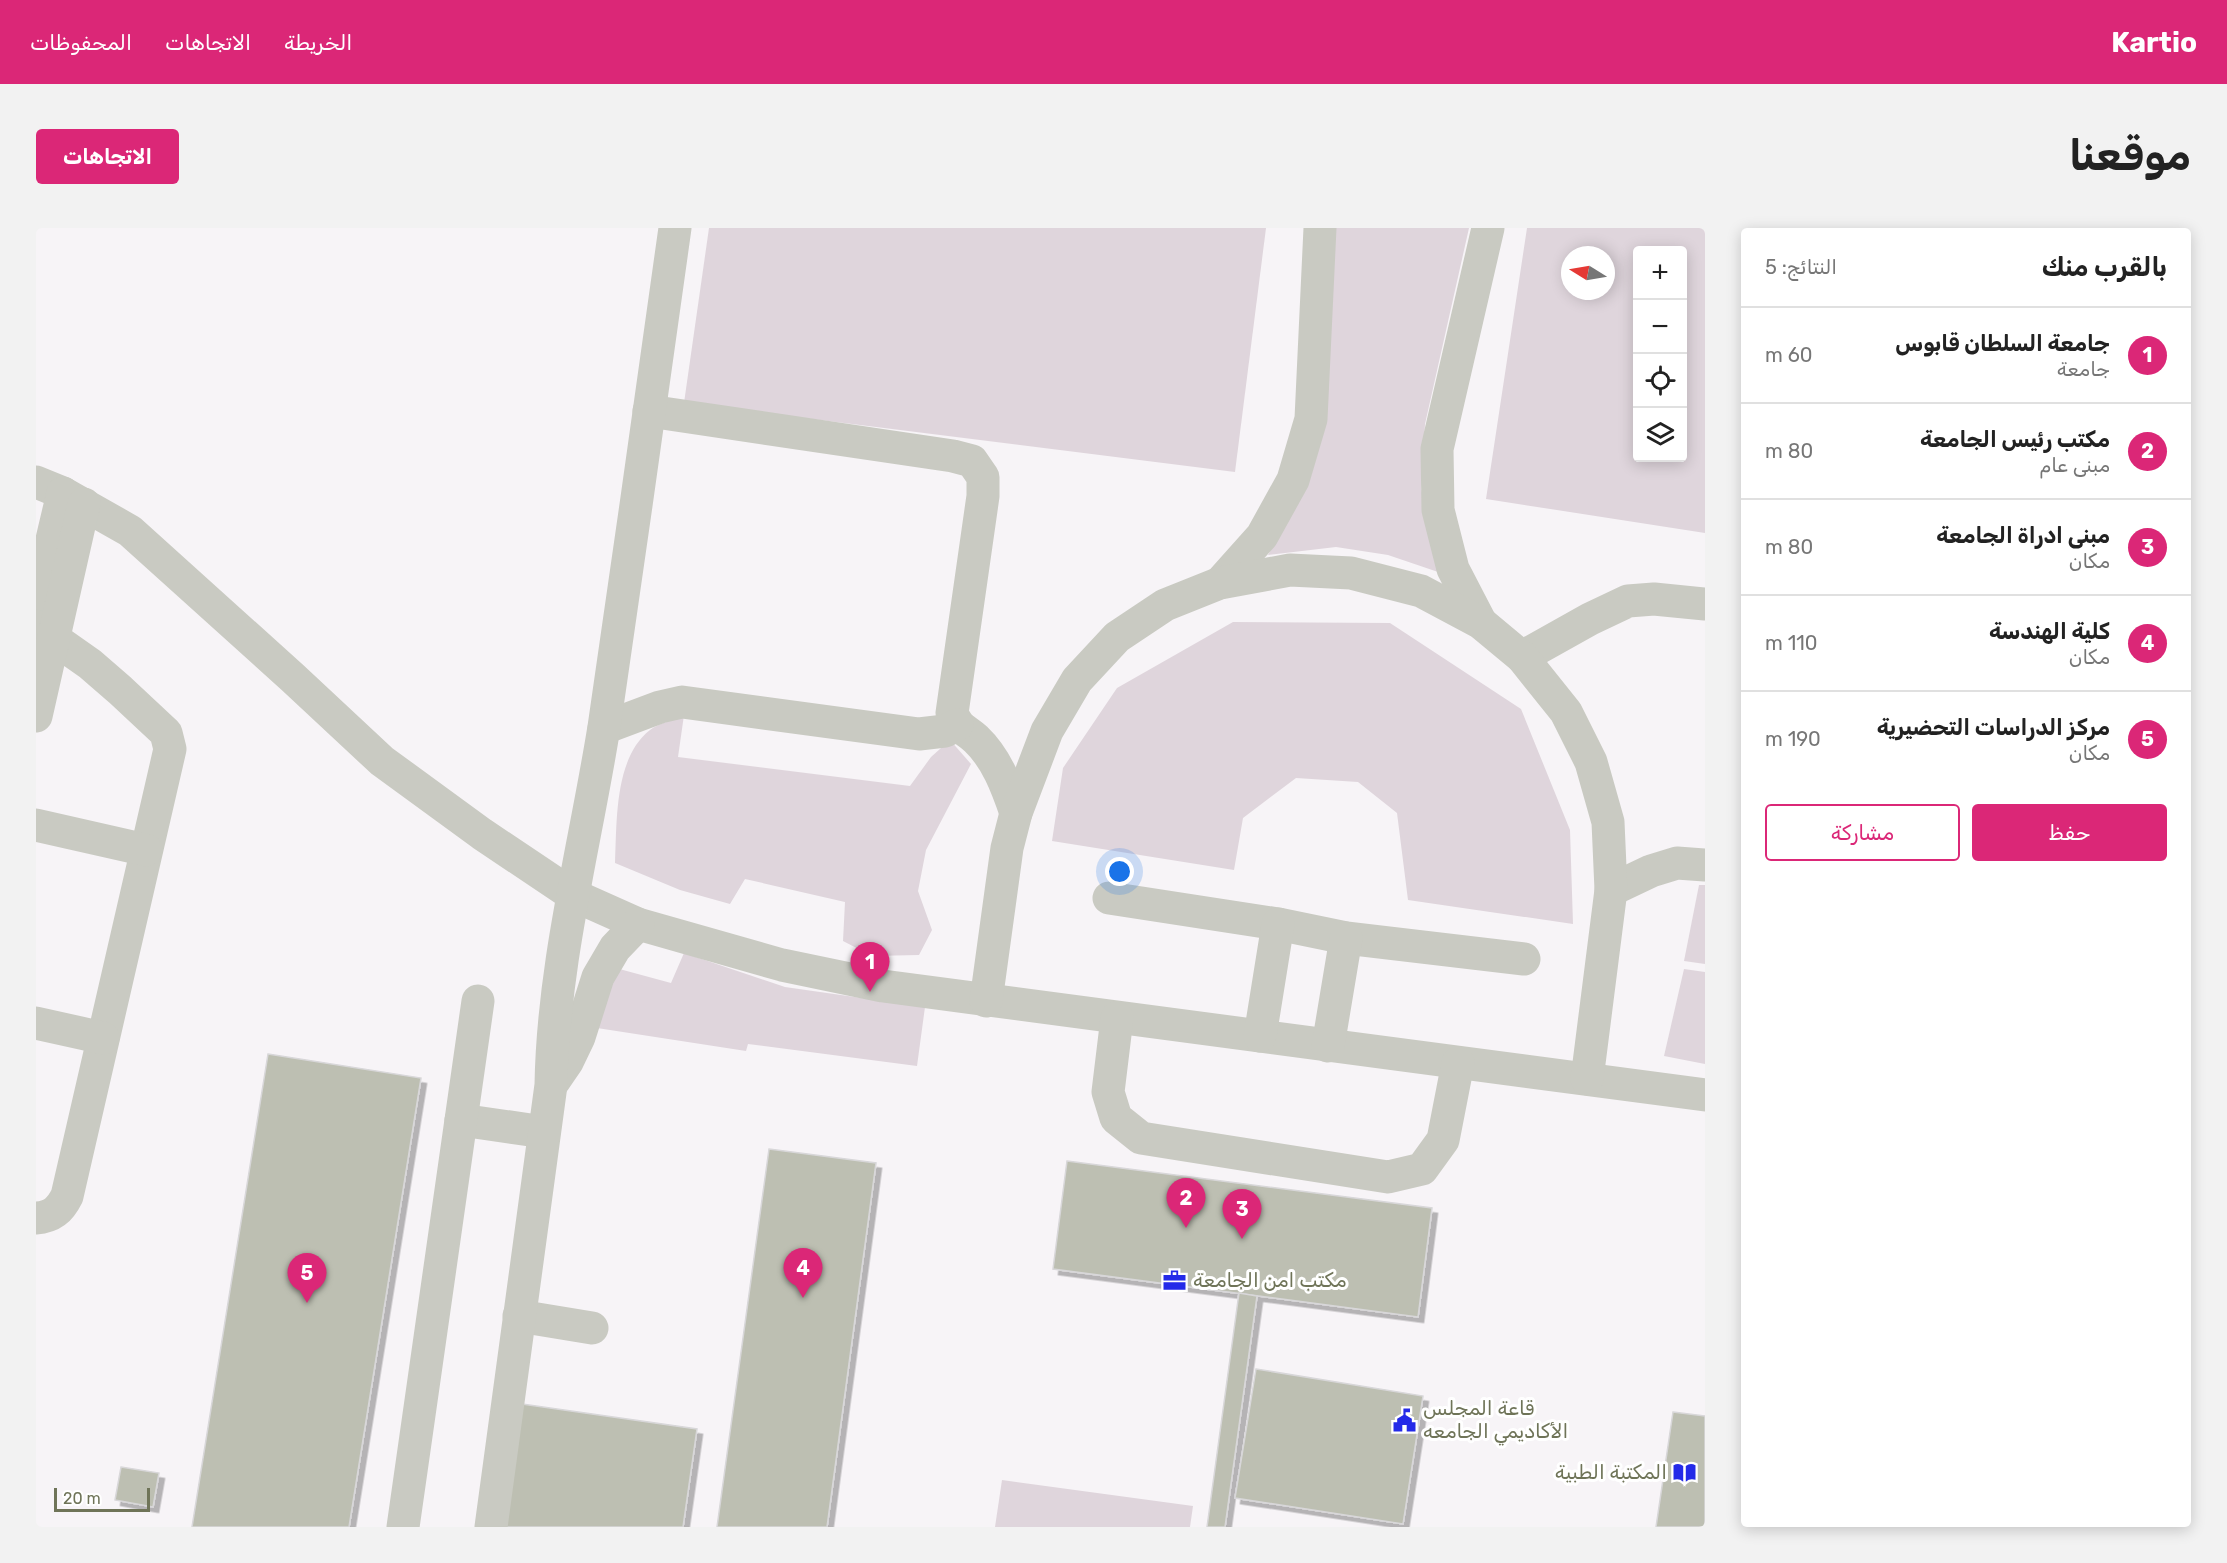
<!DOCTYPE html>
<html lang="ar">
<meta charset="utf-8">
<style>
body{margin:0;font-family:Rubik,Vazirmatn,sans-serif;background:#f2f2f2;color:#222;direction:rtl}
.controls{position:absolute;right:18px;top:18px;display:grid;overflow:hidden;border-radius:6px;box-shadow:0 3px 15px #0003}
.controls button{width:54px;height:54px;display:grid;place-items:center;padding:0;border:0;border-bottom:2px solid #e0e0e0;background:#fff;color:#222;font:30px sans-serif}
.compass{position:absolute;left:1525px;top:18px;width:54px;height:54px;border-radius:50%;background:#fff;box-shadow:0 3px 15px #0003;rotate:281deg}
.scale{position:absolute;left:18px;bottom:15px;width:96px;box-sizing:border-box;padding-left:6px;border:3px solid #6f7458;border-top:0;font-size:16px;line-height:21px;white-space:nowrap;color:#6f7458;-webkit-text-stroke:4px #fff;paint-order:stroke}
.you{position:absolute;left:1084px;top:644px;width:21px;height:21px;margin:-15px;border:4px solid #fff;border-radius:50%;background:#1a73e8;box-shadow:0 0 0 9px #1a73e833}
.badge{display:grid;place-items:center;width:39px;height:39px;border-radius:50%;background:#db2777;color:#fff;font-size:20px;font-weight:700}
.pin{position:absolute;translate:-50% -50px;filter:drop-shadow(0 2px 3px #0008)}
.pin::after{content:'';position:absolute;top:32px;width:21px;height:18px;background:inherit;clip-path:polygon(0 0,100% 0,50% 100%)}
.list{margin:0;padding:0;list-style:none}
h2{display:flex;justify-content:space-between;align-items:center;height:78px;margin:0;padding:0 24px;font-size:26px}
h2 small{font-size:20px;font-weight:400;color:#767676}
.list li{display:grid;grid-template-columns:39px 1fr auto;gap:18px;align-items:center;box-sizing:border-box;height:96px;padding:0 24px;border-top:2px solid #e0e0e0}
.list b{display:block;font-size:22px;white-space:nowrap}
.list p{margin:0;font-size:20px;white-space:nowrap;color:#767676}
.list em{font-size:20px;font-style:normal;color:#767676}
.actions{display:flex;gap:12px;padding:18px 24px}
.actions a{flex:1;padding:14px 0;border:2px solid #db2777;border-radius:6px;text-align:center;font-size:21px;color:#db2777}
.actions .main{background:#db2777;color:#fff}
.icon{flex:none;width:33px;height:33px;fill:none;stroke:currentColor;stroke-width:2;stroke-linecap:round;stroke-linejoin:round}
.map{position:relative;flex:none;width:1669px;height:1299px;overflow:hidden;direction:ltr;border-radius:6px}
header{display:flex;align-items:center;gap:36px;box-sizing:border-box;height:84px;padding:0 30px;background:#db2777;color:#fff}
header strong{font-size:28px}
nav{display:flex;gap:33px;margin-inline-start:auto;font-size:21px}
.intro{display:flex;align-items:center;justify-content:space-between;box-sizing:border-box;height:144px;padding:0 36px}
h1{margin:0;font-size:42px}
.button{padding:15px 27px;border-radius:6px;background:#db2777;color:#fff;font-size:21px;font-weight:700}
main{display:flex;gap:36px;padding:0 36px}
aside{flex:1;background:#fff;border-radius:6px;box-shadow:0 3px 15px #0003}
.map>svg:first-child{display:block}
.green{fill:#dfd5dc;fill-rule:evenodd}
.building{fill:#bdbfb2;stroke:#d8d7d9;stroke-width:1.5;filter:url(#shadow)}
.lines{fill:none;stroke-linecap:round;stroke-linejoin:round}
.minor{stroke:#c9cac2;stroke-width:33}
.labels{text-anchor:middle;stroke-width:6;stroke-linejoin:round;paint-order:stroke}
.poi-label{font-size:20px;fill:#6f7458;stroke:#fff;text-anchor:start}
</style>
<header>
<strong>Kartio</strong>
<nav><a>الخريطة</a><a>الاتجاهات</a><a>المحفوظات</a></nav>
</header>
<div class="intro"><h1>موقعنا</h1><a class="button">الاتجاهات</a></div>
<main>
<aside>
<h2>بالقرب منك<small>النتائج: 5</small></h2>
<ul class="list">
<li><span class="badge">1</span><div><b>جامعة السلطان قابوس</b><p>جامعة</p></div><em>60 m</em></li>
<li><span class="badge">2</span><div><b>مكتب رئيس الجامعة</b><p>مبنى عام</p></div><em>80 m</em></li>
<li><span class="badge">3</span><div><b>مبنى ادراة الجامعة</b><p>مكان</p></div><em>80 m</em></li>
<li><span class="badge">4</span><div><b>كلية الهندسة</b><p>مكان</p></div><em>110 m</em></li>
<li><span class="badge">5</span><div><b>مركز الدراسات التحضيرية</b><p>مكان</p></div><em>190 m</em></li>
</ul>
<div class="actions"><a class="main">حفظ</a><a>مشاركة</a></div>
</aside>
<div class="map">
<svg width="1669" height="1299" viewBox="0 0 1669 1299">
<defs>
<filter id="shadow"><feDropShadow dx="5.5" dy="5.5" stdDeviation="0" flood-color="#0004"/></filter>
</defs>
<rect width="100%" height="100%" fill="#f7f4f7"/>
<g class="green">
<polygon points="673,0 1230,0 1199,244 648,175"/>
<polygon points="1297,0 1433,0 1389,196 1385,261 1408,346 1352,327 1300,319 1232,327 1275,248"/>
<path d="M1491 0H1669V305L1450 271ZM1602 22H1646V230H1602ZM1534 27H1570V63H1534Z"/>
<polygon points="1197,394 1354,395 1485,481 1534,602 1537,696 1372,672 1361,585 1322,554 1260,550 1207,590 1198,642 1016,613 1027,540 1081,460"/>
<path d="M648 487 642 529 874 558 895 529 914 512 935 536 890 622 882 663 896 702 883 727 836 728 807 713 809 674 709 651 694 676 644 662 579 635C581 594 578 530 614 502 623 495 638 492 648 487Z"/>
<polygon points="1663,657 1669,657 1669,736 1648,733"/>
<polygon points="648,725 749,759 889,779 881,838 712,816 710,823 548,798 576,739 635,755"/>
<polygon points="1648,741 1669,744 1669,836 1628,828"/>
<polygon points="966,1252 1157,1278 1154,1299 959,1299"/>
</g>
<g class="building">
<polygon points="232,826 385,850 313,1299 156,1299"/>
<polygon points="733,921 840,935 791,1299 681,1299"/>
<polygon points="1031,933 1396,980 1382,1089 1017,1041"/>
<polygon points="1203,1065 1221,1068 1189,1299 1171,1299"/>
<polygon points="1220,1141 1387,1168 1367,1296 1199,1270"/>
<polygon points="486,1176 661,1201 647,1299 469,1299"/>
<polygon points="1637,1184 1669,1188 1669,1299 1620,1299"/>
<polygon points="85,1239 123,1245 117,1279 79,1272"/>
</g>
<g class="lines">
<g class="minor">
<path d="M613 183 917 228 936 233 947 249V268L916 485C923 502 928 500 940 511 961 531 971 559 980 585"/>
<polyline points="0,254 27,265 94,303 257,450 346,533 446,606 537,667 602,696 746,737 847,758 1669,867"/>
<polyline points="1184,355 1226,308 1257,252 1275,191 1284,0"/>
<polyline points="0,379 27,265"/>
<polyline points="1445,395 1417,341 1402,282 1401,221 1452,0"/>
<path d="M0 398 54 436 84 462 130 505 134 521 31 968C24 982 16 989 0 990"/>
<polyline points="1486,429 1554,391 1592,373 1618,371 1669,376"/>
<polyline points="0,488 48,276"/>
<polyline points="568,500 624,479 646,474 883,506 909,503 921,497"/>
<polyline points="0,597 110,622"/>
<polyline points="1575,662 1615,643 1641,635 1669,637"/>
<polyline points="1073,670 1242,696 1310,710 1488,731"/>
<polyline points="950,773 971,620 980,585 1011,503 1041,452 1081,409 1129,377 1184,355 1254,342 1315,345 1385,363 1445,395 1486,429 1530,484 1555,534 1572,594 1575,662 1551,851"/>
<polyline points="1081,790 1072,864 1080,890 1105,910 1352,949 1386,941 1407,912 1422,835"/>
<polyline points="0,795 67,810"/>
<polyline points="1224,808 1242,696"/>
<polyline points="1292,818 1310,710"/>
<polyline points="518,853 531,834 543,809 562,749 579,720 602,696"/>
<polyline points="425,892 508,904"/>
<polyline points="483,1088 556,1100"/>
<polyline points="367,1299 442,773"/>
<path d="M455 1299 515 857C517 736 549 618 568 499 593 333 615 166 639 0"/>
</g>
</g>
<defs>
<symbol id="office-bare" viewBox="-9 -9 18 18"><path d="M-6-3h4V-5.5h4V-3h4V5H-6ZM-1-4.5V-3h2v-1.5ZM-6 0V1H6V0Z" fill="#242ae8" stroke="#fff" stroke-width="2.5" paint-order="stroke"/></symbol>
<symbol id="civic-bare" viewBox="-9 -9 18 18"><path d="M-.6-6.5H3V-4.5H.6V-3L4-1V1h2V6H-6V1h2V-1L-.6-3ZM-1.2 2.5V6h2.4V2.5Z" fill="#242ae8" stroke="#fff" stroke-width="2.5" paint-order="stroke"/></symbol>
<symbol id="library-bare" viewBox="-9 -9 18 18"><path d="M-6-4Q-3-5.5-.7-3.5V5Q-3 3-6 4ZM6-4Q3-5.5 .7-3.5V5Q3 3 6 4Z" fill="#242ae8" stroke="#fff" stroke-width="2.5" paint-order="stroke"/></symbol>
</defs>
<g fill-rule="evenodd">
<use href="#office-bare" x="1122" y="1036" width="33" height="33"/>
<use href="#civic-bare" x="1352" y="1176" width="33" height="33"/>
<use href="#library-bare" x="1632" y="1228" width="33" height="33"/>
</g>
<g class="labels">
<g class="poi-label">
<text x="1157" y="1059">مكتب امن الجامعة</text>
<text x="1387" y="1187">قاعة المجلس<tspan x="1387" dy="23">الأكاديمي الجامعه</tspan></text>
<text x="1631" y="1251" text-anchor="end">المكتبة الطبية</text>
</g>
</g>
</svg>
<div class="controls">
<button>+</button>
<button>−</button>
<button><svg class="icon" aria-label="locate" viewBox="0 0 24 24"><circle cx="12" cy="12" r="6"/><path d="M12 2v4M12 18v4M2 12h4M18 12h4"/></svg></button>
<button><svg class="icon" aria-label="layers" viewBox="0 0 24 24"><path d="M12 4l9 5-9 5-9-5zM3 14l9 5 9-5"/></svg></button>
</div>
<svg class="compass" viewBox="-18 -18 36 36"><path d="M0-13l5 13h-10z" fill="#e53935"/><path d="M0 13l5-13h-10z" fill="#767676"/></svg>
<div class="scale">20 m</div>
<div class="you"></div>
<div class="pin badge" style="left:834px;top:764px">1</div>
<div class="pin badge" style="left:1150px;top:1000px">2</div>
<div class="pin badge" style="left:1206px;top:1011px">3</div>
<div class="pin badge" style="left:767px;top:1070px">4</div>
<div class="pin badge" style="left:271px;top:1075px">5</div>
</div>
</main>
